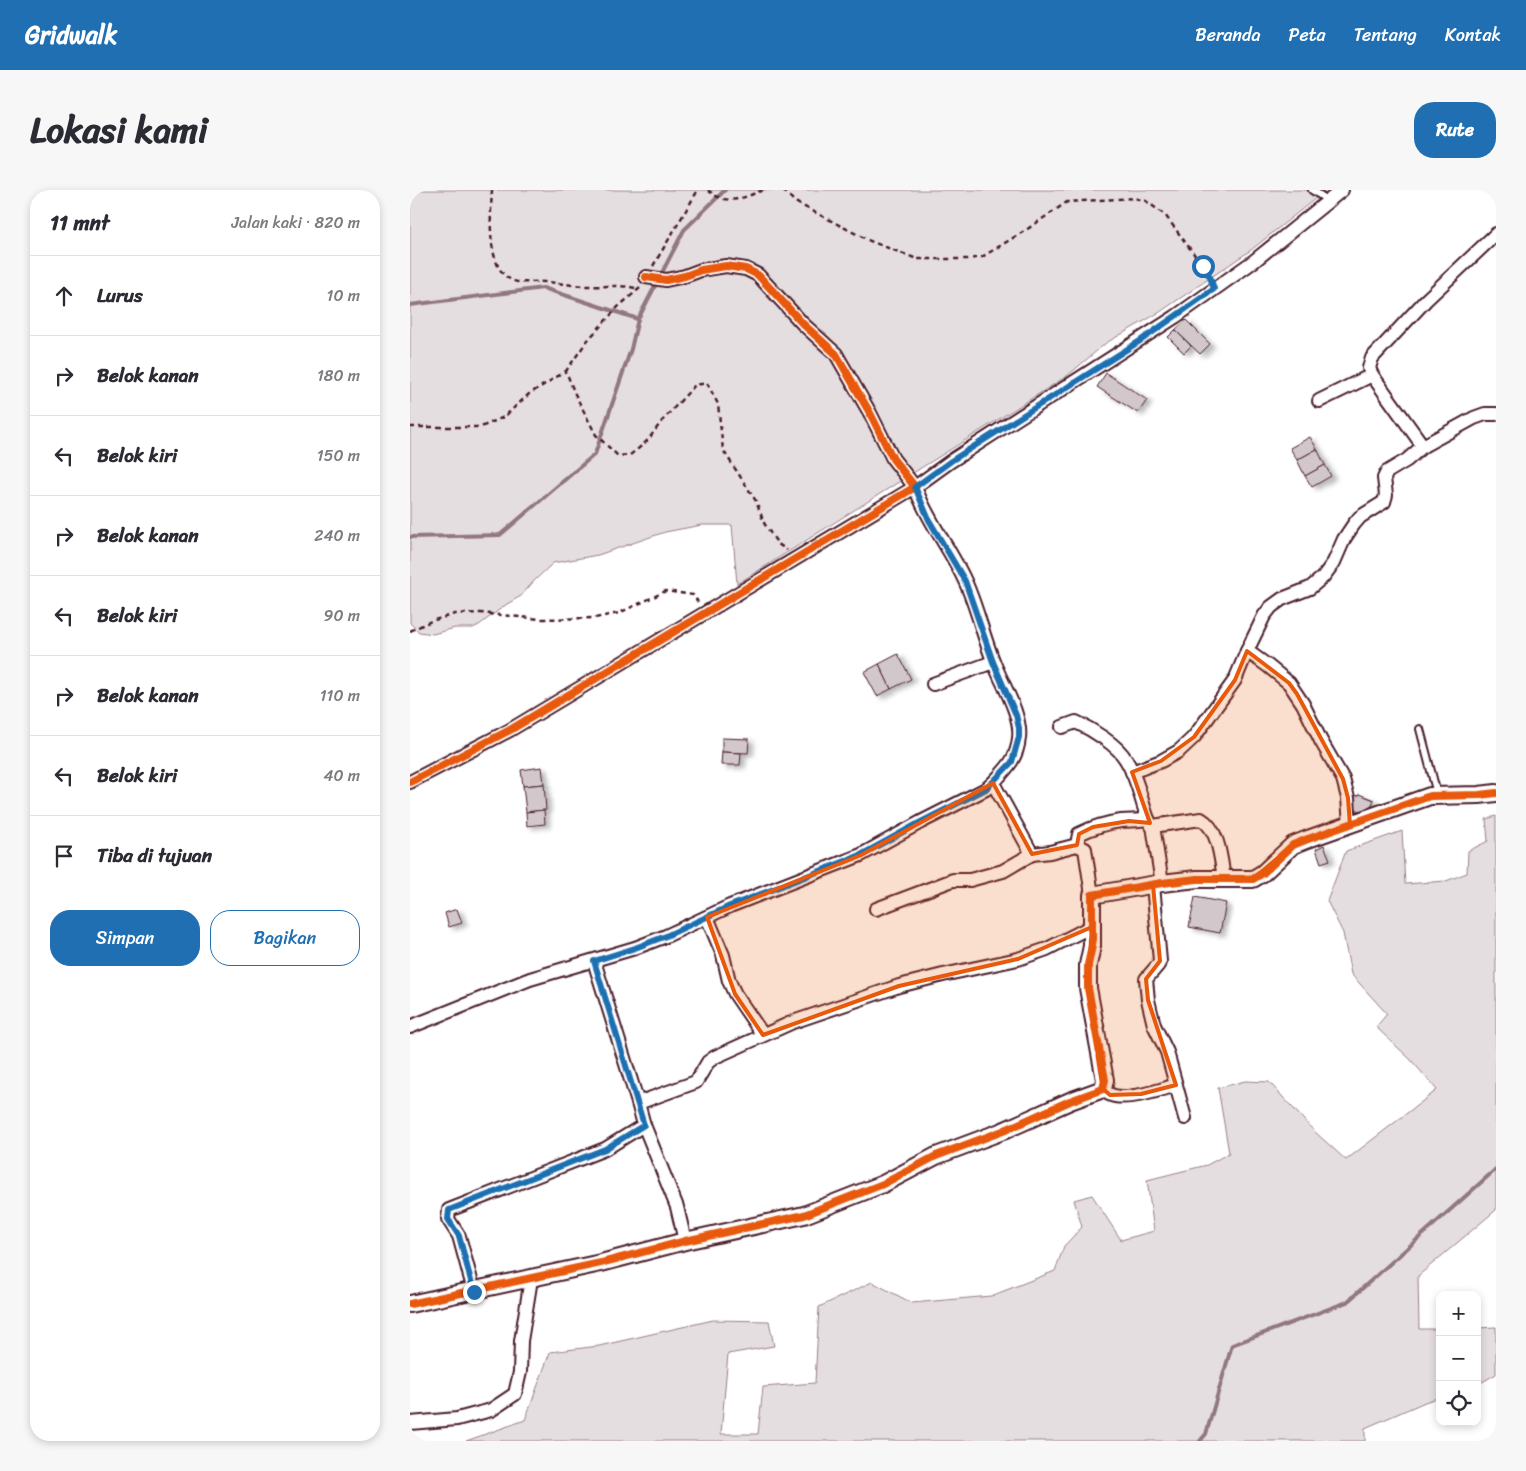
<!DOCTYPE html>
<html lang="id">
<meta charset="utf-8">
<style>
body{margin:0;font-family:Sriracha,sans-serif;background:#f7f7f7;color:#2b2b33}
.controls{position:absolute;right:15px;bottom:15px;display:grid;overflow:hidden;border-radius:10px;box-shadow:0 2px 8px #0003}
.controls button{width:45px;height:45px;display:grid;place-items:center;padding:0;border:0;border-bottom:1px solid #e1e1e2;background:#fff;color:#2b2b33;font:25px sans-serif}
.stop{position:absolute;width:15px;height:15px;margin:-11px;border:4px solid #1f6fb2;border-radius:50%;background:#fff}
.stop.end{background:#1f6fb2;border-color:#fff;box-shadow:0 1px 5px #0008}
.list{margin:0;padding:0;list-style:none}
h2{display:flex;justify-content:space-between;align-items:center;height:65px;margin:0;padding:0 20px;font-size:21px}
h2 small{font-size:16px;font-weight:400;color:#7c7c81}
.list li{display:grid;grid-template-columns:32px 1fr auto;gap:15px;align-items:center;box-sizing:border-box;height:80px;padding:0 20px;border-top:1px solid #e1e1e2}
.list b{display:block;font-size:19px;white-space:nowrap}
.list em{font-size:16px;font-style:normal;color:#7c7c81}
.actions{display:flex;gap:10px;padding:15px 20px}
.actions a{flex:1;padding:11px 0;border:1px solid #1f6fb2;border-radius:20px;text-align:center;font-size:18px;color:#1f6fb2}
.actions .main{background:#1f6fb2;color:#fff}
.icon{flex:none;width:28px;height:28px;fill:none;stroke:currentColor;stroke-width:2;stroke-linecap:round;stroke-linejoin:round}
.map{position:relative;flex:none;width:1086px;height:1251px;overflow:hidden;border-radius:20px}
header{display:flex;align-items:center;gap:30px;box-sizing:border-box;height:70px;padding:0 25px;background:#1f6fb2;color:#fff}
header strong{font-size:24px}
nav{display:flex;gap:28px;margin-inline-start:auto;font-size:18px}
.intro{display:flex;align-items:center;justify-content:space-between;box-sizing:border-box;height:120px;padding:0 30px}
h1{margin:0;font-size:35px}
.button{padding:12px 22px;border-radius:20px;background:#1f6fb2;color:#fff;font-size:18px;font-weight:700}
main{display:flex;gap:30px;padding:0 30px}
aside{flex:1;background:#fff;border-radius:20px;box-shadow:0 2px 8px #0003}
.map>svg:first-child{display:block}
.green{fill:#e5dee0;stroke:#987e86}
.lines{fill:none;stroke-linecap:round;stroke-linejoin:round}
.stream{stroke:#91787e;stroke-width:4}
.building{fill:#d2c7cb;stroke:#4a1f2b;filter:url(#shadow)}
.service-casing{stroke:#4a1f2b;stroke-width:10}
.minor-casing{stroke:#4a1f2b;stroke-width:16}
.tertiary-casing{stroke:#4a1f2b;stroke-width:20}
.path{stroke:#4a1f2b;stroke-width:2.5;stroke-dasharray:5 4;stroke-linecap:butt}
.service{stroke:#fff;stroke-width:6}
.minor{stroke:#fff;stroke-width:12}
.tertiary{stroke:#fff;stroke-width:16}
.cycleway-casing{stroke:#fff;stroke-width:11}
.cycleway{stroke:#e8590c;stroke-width:8}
.route{stroke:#1f6fb2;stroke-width:6}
.marked{fill:#e8590c;fill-opacity:0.2;stroke:#e8590c;stroke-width:4;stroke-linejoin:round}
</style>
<header>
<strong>Gridwalk</strong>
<nav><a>Beranda</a><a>Peta</a><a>Tentang</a><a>Kontak</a></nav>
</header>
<div class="intro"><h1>Lokasi kami</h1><a class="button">Rute</a></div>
<main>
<aside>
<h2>11 mnt<small>Jalan kaki · 820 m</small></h2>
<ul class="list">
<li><svg class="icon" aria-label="ahead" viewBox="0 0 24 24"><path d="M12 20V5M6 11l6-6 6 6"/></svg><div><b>Lurus</b></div><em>10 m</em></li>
<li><svg class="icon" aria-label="right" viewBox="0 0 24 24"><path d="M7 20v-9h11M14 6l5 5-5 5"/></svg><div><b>Belok kanan</b></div><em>180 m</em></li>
<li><svg class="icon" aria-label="left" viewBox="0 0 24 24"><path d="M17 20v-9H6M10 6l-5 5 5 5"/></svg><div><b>Belok kiri</b></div><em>150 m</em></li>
<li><svg class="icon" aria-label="right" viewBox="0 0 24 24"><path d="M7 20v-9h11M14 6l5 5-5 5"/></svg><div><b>Belok kanan</b></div><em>240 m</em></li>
<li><svg class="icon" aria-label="left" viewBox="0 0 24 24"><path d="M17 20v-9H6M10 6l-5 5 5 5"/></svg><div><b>Belok kiri</b></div><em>90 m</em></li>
<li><svg class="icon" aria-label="right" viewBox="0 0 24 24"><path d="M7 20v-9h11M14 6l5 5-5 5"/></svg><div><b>Belok kanan</b></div><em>110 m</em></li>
<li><svg class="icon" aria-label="left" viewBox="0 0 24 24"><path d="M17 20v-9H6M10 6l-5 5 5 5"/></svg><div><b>Belok kiri</b></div><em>40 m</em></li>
<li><svg class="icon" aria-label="arrive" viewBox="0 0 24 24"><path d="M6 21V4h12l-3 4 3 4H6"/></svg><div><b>Tiba di tujuan</b></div></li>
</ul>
<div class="actions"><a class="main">Simpan</a><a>Bagikan</a></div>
</aside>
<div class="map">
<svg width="1086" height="1251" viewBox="0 0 1086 1251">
<defs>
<filter id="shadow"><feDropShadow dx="5" dy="3" stdDeviation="2.5" flood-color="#0004"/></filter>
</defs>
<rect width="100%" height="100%" fill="#fff"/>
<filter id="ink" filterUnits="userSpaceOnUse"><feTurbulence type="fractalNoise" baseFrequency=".02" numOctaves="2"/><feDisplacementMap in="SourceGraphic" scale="10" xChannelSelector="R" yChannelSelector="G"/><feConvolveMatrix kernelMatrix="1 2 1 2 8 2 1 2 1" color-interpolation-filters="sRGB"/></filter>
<g filter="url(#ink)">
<g class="green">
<polygon points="0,0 916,0 841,60 750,122 696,153 657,186 327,394 322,335 292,335 255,342 188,365 143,373 124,391 111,406 97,414 69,435 63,438 45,438 23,444 9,442 0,433"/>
<polygon points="1086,626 1086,1020 1008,1086 1009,1139 1030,1139 1030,1207 1015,1212 955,1238 955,1251 56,1251 115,1230 140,1162 189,1156 303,1130 359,1131 364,1156 318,1164 311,1244 348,1244 353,1197 405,1193 409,1117 462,1092 502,1113 581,1106 645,1081 654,1056 672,1037 664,1010 682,1005 711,1050 744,1041 737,990 797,975 819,963 808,898 835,891 859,892 905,942 936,970 1027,900 1001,870 966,837 977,824 941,784 933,743 917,711 936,661 992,641 995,694 1036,691 1057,683 1058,661 1078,651 1076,629"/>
<polygon points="1086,1137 1086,1184 1067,1195 1067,1138"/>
</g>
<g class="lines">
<g class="stream">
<polyline points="0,115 133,98 228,129"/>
<polyline points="0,347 90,345 185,264 221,159 228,129 274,40 315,0"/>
<polyline points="790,1251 796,1244 822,1155 937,1112 1086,979"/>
</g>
</g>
<g class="building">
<polygon points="776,130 800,154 790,164 765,140"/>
<polygon points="765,140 781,156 774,163 758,147"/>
<polygon points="696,183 737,210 728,223 687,197"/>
<polygon points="900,247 907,259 887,270 880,258"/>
<polygon points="907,259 915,275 895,286 887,270"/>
<polygon points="915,275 921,286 902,297 895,286"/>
<polygon points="488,464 501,489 481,499 469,474"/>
<polygon points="469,474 481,499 467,506 454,482"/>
<polygon points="312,548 339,549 338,563 312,562"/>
<polygon points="312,562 331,563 330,575 311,575"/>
<polygon points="132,577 134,594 113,596 111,580"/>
<polygon points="134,594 136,620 116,622 113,596"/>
<polygon points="949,604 964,610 958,624 943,618 945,613 942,612 945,605 948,606"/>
<polygon points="134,620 135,634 117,636 116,622"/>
<polygon points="914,655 920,670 911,673 906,659"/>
<polygon points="785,707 816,713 810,743 779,737"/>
<polygon points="47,719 52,733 39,737 35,723"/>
</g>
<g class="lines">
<defs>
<g id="service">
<polyline points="902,0 919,11"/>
<polyline points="1010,539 1027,604"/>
</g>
<g id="minor">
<polyline points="909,211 962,185"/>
<polyline points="1013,256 962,185 959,178 962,168 1016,110 1086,44"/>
<polyline points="523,494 583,472"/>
<path d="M652 537 666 532C681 539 708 555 716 570 727 587 731 610 738 629"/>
<polyline points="722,582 751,571 769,561 784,547 825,490 837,461"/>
<polyline points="0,592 100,540 505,297 483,269 460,223 426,164 393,134 348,85 336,79 316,76 291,80 275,86 256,90 236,87"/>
<path d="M583 593C597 578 607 569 609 548 612 525 592 494 584 473 573 446 567 417 555 391 540 358 518 332 505 297L541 271 765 127 844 71 932 0"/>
<polyline points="940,635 938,608 933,589 911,551 893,514 879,493 858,476 837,461 854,426 861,417 872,409 900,398 913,387 924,372 934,349 944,334 950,327 974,312 976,305 974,288 977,282 997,270 1013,256 1064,228 1075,224 1086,224"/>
<path d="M667 655 669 644C683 637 696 633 711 631 720 630 729 631 738 629L741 635"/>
<path d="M752 693 743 636 791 629C809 639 811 670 814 689"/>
<polyline points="743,695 750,771 748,775 736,789 738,810 744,835 757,862 775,928"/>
<polyline points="466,719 543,690 560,690 593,681 622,664"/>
<polyline points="297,727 313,765 319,791 325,804 353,845"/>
<polyline points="184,771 228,913"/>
<polyline points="0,837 120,789 225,758 256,746 320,716 451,665 511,632 576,599 583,593 622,664 640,662 667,655 675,659 682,705"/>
<path d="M693 899C695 901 697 903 699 904 713 912 751 900 766 895"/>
<polyline points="275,1051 267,1017 234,935 228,913 286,892 298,872 305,867 383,832 489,796 533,785 608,769 637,759 682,736"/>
<polyline points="64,1101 49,1046 38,1029 39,1020 195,959 234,935"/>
<polyline points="0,1233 47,1229 81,1220 105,1204 110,1182 111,1151 121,1089"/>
</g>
<polyline id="tertiary" points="0,1114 191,1073 275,1051 394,1025 473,994 526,966 593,941 660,911 693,899 695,890 678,798 678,775 682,756 682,705 752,693 787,689 843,689 853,683 883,655 898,649 1020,606 1069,605 1086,603"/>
</defs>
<use href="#service" class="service-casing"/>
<use href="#minor" class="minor-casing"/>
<use href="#tertiary" class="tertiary-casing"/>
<g class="path">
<path d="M82 0C81 24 74 86 108 92 116 93 126 91 135 92 150 93 165 96 180 96 198 97 212 94 229 99"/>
<path d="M298 0C316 17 333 8 353 0"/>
<polyline points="373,0 385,12 460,51 507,69 559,69 572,67 616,40 657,12 724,8 736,11 755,25 793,76 800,88"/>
<polyline points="243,76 288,0"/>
<polyline points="230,98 208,117 177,151 156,181 164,202 186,245 208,266 220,265 229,258 238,250 252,231 285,195 297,193 308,214 313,260 346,311 354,333 361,344 368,354 377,360"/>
<polyline points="0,237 71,237 94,227 119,204 156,181"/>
<polyline points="0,441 21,431 45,424 70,423 131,429 185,428 209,423 256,401 283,405 288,412"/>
</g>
<use href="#service" class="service"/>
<use href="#minor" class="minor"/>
<use href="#tertiary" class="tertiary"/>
<defs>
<g id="cycleway">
<polyline points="0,592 100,540 505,297 483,269 460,223 426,164 393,134 348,85 336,79 316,76 291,80 275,86 256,90 236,87"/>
<polyline points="0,1114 191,1073 275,1051 394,1025 473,994 526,966 593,941 660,911 693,899 695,890 678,798 678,775 682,756 682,705 752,693 787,689 843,689 853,683 883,655 898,649 1020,606 1069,605 1086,603"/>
</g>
</defs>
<use href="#cycleway" class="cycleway-casing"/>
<use href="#cycleway" class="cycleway"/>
</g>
</g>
<g class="lines" filter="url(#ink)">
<polyline class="route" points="64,1102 49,1046 38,1029 39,1020 195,959 234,935 184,771 225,758 256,746 320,716 451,665 511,632 576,599 602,572 609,547 609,538 606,525 583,472 555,391 519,330 505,297 541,271 730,151 804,99 800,87 793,76"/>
</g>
<path class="marked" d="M837 461 879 493 887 504 933 589 938 608 940 635 883 655 843 689H787L743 695 750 771 736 789 738 810 766 895 731 904 700 905 693 899 678 798 682 737 608 769 489 796 353 845 325 804 297 727 451 665 583 593 622 664 667 655 669 644 683 637 719 631 740 633 722 582 751 571 784 547 825 490Z"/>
</svg>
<div class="controls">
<button>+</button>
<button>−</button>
<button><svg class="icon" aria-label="locate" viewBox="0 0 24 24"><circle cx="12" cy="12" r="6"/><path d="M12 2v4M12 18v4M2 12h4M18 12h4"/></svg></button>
</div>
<div class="stop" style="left:793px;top:76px"></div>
<div class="stop end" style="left:64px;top:1102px"></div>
</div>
</main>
